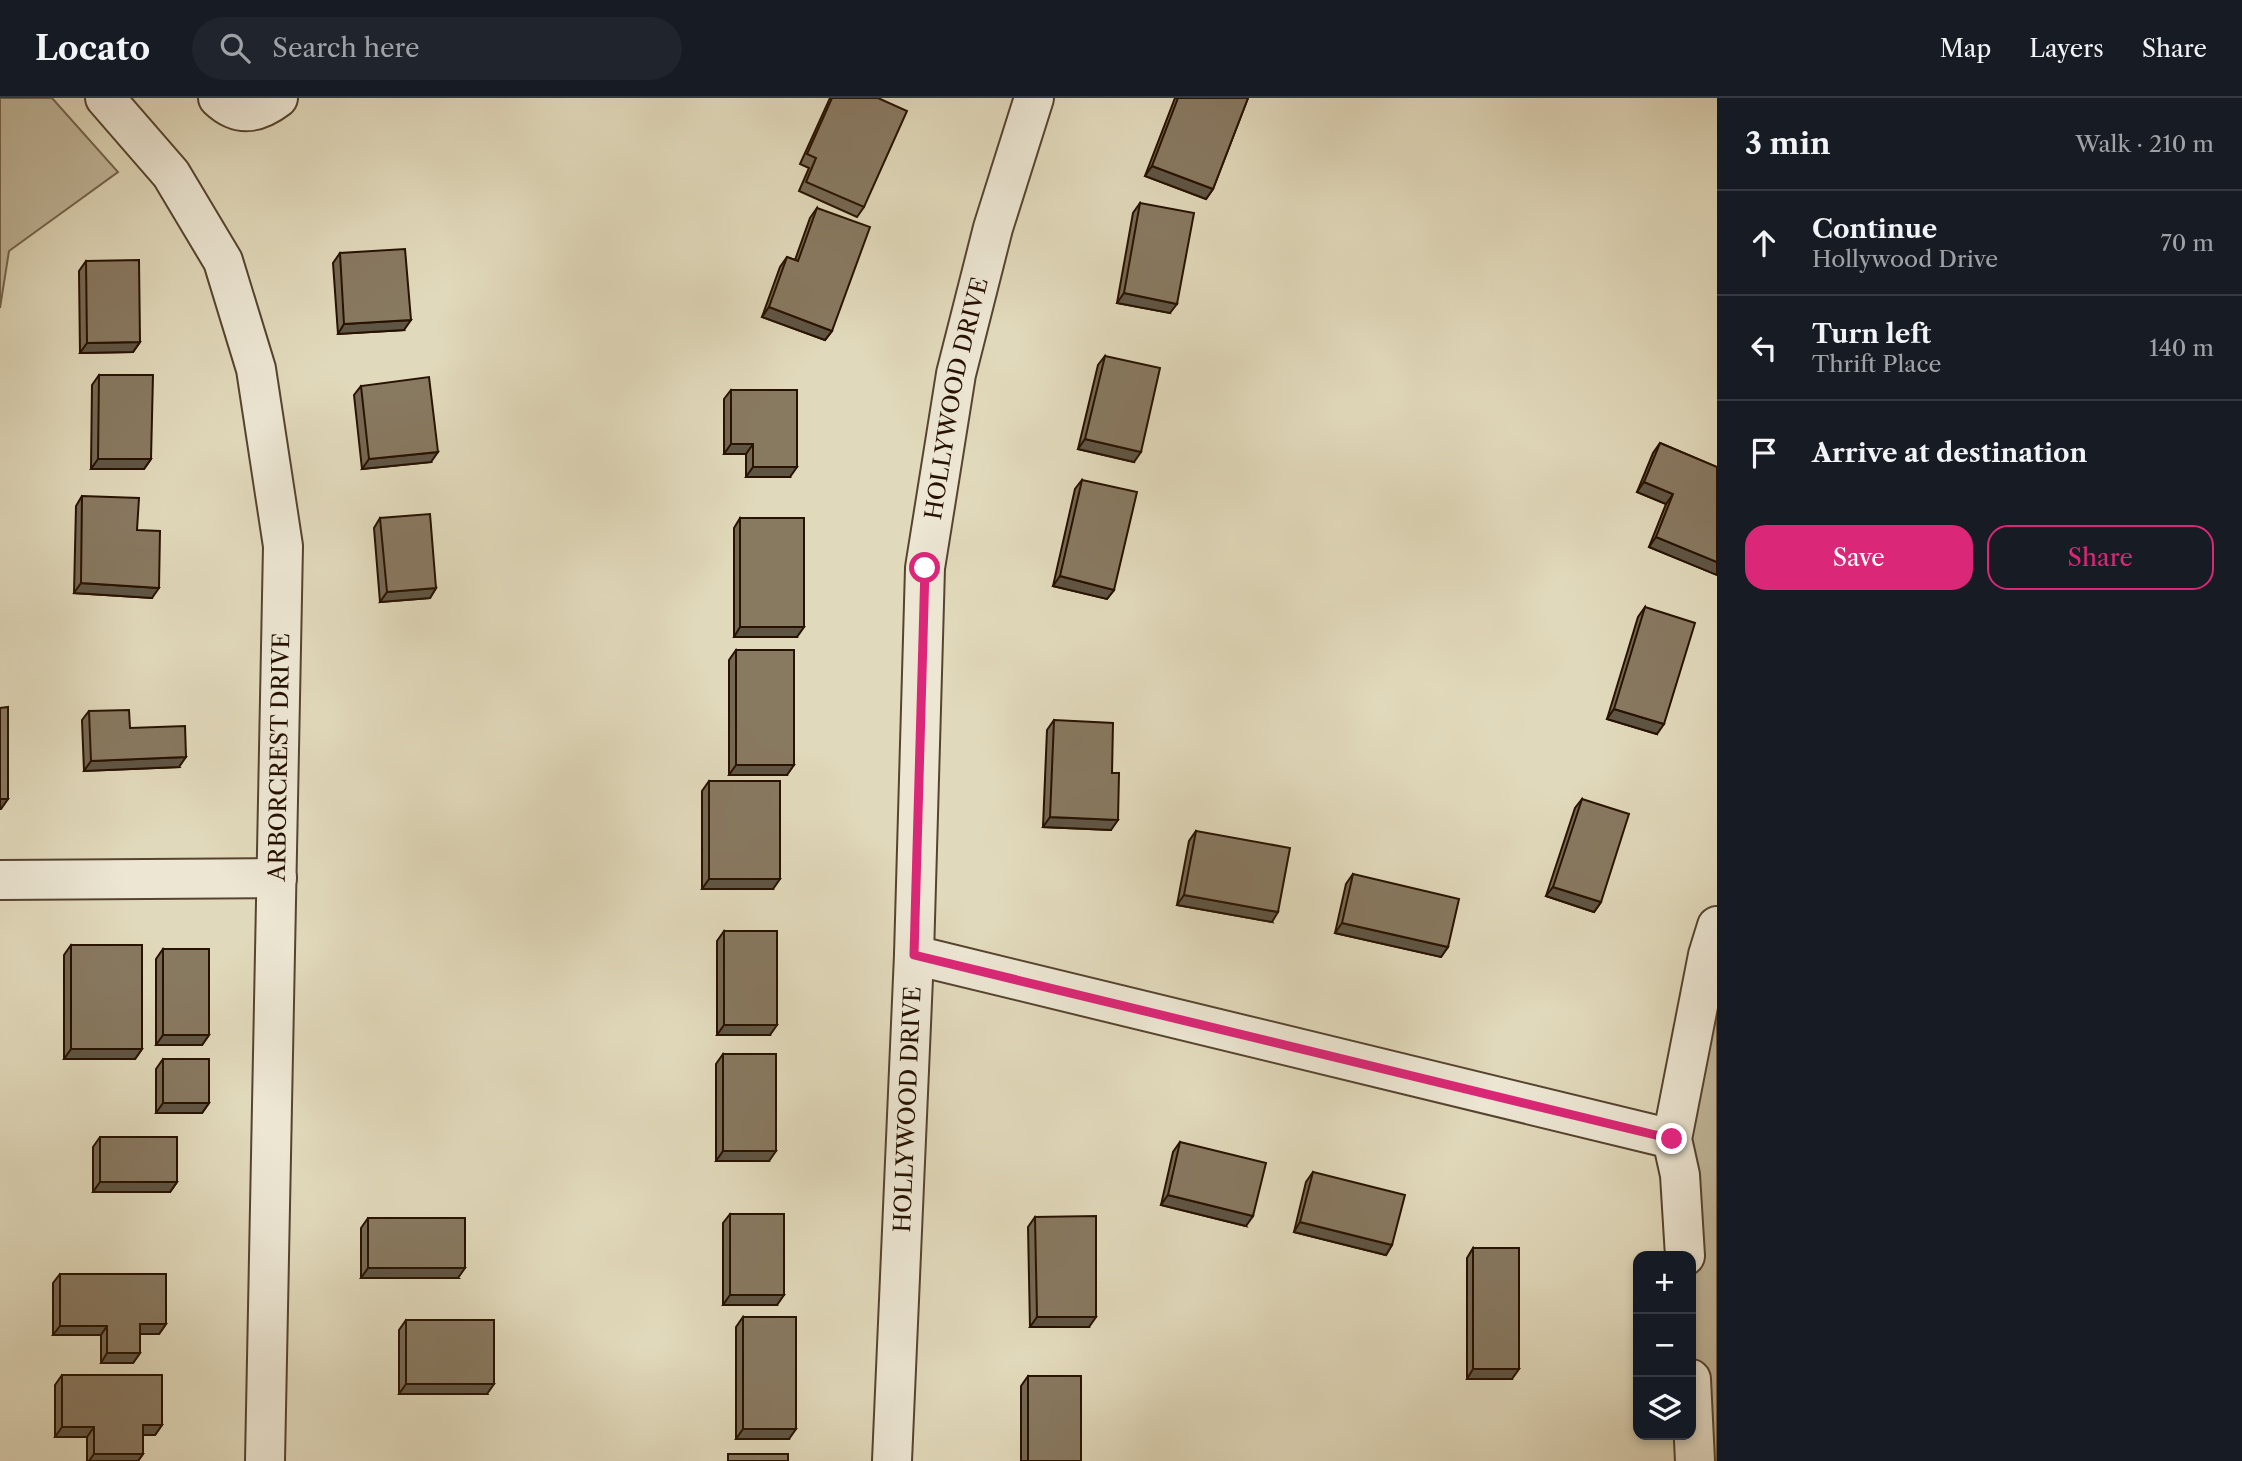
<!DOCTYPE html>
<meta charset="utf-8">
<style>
body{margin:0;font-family:"Libre Caslon Text",serif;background:#20242c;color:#f1f3f6}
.controls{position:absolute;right:21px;bottom:21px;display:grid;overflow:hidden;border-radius:14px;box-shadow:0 4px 10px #0003}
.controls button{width:63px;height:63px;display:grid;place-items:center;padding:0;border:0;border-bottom:2px solid #363941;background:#171b24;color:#f1f3f6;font:35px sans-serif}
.stop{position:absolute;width:21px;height:21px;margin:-16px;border:5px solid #db2777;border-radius:50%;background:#fff}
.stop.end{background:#db2777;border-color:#fff;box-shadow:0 2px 7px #0008}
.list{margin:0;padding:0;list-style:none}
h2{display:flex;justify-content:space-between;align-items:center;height:91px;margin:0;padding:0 28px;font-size:30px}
h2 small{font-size:23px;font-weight:400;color:#9ea1a6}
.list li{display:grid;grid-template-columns:46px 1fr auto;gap:21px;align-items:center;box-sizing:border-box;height:105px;padding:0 28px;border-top:2px solid #363941}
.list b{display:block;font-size:26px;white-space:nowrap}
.list p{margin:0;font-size:23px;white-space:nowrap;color:#9ea1a6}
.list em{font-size:23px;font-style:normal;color:#9ea1a6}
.actions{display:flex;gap:14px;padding:21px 28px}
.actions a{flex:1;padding:16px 0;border:2px solid #db2777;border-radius:21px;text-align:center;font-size:24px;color:#db2777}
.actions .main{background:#db2777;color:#fff}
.icon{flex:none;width:38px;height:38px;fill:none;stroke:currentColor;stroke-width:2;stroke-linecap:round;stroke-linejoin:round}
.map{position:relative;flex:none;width:1717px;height:1363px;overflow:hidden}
header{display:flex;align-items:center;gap:42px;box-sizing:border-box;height:98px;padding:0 35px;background:#171b24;border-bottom:2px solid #363941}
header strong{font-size:33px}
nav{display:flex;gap:38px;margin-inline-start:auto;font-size:24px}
.search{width:490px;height:63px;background:#20242c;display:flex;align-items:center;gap:18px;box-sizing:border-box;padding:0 24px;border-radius:38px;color:#9ea1a6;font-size:26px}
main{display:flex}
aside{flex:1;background:#171b24}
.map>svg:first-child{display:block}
.green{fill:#c1b79b;stroke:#74644e;stroke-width:2}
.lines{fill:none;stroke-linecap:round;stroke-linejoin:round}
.minor-casing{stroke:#56442f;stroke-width:42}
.minor{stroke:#ece6d3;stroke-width:38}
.wall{fill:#756853;stroke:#271200;stroke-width:2}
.shaded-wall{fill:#5f5544;stroke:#271200;stroke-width:2}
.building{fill:#887961;stroke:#271200;stroke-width:2}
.route{stroke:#db2777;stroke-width:9}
.labels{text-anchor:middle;stroke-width:5;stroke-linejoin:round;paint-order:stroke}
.street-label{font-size:23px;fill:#271200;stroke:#ece6d3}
</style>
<header>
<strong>Locato</strong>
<div class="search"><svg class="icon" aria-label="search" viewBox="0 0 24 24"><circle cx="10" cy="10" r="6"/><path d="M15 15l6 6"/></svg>Search here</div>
<nav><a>Map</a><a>Layers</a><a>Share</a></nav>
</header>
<main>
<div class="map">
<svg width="1717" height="1363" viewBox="0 0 1717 1363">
<rect width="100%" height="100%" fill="#e1d9bb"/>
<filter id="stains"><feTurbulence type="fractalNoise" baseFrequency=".00286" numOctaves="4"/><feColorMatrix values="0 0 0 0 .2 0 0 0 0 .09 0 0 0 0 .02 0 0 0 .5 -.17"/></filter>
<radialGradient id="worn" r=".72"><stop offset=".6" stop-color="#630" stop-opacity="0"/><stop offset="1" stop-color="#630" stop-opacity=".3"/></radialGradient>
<g class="green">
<polygon points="0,0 52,0 118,74 9,153 0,210"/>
<polygon points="1717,908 1717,1363 1688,1363 1691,1337 1688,1031"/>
</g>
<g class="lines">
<defs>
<g id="minor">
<polyline points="105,0 171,76 223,163 256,271 283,448 265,1363"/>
<path d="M218 0C238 19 257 16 278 0"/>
<polyline points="0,782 277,780"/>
<polyline points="914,857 1672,1041"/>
<polyline points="1685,1158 1680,1077 1672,1041 1708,857 1717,828"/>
<polyline points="1691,1281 1695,1363"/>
<path id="s1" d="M892 1363 914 857 925 470 956 276 993 130 1034 0"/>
</g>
</defs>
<use href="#minor" class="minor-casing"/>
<use href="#minor" class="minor"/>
</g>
<g class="wall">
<polygon points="830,0 878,0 864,109 857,119 799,93 809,70 800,66"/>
<polygon points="1175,0 1248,0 1213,91 1206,101 1145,78"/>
<polygon points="1140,105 1170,215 1117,205 1133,115"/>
<polygon points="817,110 832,233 825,242 762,219 780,169 787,159 795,162 810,120"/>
<polygon points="340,155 404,232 338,236 333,165"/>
<polygon points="86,163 140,244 133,254 80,255 79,173"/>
<polygon points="1105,258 1134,364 1078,351 1098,267"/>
<polygon points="99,277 151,361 144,371 91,371 92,287"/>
<polygon points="361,288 431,364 362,371 354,297"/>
<polygon points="731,292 790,379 746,379 746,356 724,356 724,301"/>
<polygon points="1660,345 1717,369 1717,477 1649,449 1666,406 1637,394 1653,355"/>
<polygon points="1082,382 1114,492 1107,501 1053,488 1075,391"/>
<polygon points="82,398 137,432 152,500 74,495 76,408"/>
<polygon points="380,420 436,490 430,500 380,504 374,430"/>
<polygon points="740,420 797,539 734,539 734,430"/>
<polygon points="1645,509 1657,636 1607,621 1638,519"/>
<polygon points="736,552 787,677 729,677 729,562"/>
<polygon points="89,613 130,630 179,669 84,673 82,622"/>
<polygon points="1054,622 1112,675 1111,732 1043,729 1047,632"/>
<polygon points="709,683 773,791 702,791 702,693"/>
<polygon points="1582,701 1601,804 1594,814 1546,798 1575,710"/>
<polygon points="1196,733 1272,824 1177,807 1189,743"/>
<polygon points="1353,776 1448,849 1441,859 1335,835 1346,786"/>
<polygon points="724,833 770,937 717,937 717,843"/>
<polygon points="71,847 142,951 135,961 64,961 64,857"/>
<polygon points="163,851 209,937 202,947 156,947 156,861"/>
<polygon points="723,956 769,1063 716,1063 716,966"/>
<polygon points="163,961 209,1005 202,1015 156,1015 156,971"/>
<polygon points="100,1039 177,1084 170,1094 93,1094 93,1049"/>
<polygon points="1180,1044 1246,1128 1161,1107 1173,1054"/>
<polygon points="1313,1074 1392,1147 1386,1157 1294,1134 1306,1084"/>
<polygon points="730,1116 777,1207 723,1207 723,1125"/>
<polygon points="1035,1119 1089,1229 1030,1229 1028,1129"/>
<polygon points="368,1120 458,1180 361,1180 361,1130"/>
<polygon points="1473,1150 1512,1281 1467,1281 1467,1160"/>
<polygon points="60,1176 166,1226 159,1236 140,1236 140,1255 133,1265 101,1265 101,1237 53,1237 53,1185"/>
<polygon points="743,1219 789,1341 736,1341 736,1229"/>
<polygon points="406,1222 487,1296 399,1296 399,1232"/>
<polygon points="62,1277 162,1327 155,1337 143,1337 143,1356 138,1363 87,1363 87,1339 55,1339 55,1287"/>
<polygon points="1028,1278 1081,1363 1021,1363 1021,1288"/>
</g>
<g class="shaded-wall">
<polygon points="1152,68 1213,91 1206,101 1145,78"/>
<polygon points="1124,195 1177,206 1170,215 1117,205"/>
<polygon points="769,209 832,233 825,242 762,219"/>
<polygon points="411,222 404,232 338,236 344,226"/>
<polygon points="140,244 133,254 80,255 87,245"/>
<polygon points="1085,341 1141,354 1134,364 1078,351"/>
<polygon points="731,346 753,346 746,356 724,356"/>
<polygon points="438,354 431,364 362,371 369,361"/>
<polygon points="98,361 151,361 144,371 91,371"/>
<polygon points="753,369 797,369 790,379 746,379"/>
<polygon points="1644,384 1673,396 1666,406 1637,394"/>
<polygon points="1656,439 1717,464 1717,477 1649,449"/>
<polygon points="1060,478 1114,492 1107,501 1053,488"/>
<polygon points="81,485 159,490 152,500 74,495"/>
<polygon points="436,490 430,500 380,504 387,494"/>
<polygon points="740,529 804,529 797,539 734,539"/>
<polygon points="1614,611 1664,626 1657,636 1607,621"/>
<polygon points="186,659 179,669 84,673 91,663"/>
<polygon points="736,667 794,667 787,677 729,677"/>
<polygon points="0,701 8,701 1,711 0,711"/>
<polygon points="1050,719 1118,722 1111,732 1043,729"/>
<polygon points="709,781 780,781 773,791 702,791"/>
<polygon points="1553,789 1601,804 1594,814 1546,798"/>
<polygon points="1184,797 1278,814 1272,824 1177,807"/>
<polygon points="1342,825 1448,849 1441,859 1335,835"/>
<polygon points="724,927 777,927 770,937 717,937"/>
<polygon points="163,937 209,937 202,947 156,947"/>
<polygon points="71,951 142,951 135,961 64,961"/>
<polygon points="163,1005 209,1005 202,1015 156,1015"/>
<polygon points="723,1053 776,1053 769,1063 716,1063"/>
<polygon points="100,1084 177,1084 170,1094 93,1094"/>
<polygon points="1168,1097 1253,1118 1246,1128 1161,1107"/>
<polygon points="1300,1124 1392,1147 1386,1157 1294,1134"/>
<polygon points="368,1170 465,1170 458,1180 361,1180"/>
<polygon points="730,1197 784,1197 777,1207 723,1207"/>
<polygon points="1037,1219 1096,1219 1089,1229 1030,1229"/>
<polygon points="140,1226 166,1226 159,1236 133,1236"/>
<polygon points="60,1228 107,1228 101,1237 53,1237"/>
<polygon points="107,1255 140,1255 133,1265 101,1265"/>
<polygon points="1473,1271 1519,1271 1512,1281 1467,1281"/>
<polygon points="406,1286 494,1286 487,1296 399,1296"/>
<polygon points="143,1327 162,1327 155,1337 136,1337"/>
<polygon points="62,1329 94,1329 87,1339 55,1339"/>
<polygon points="743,1331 796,1331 789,1341 736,1341"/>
<polygon points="94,1356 143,1356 138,1363 89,1363"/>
</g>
<g class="building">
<polygon points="832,0 878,0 907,13 864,109 806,84 816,60 807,56"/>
<polygon points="1178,0 1248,0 1213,91 1152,68"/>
<polygon points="1140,105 1194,115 1177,206 1124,195"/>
<polygon points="817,110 870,129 832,233 769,209 787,159 798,163"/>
<polygon points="405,151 411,222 344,226 340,155"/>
<polygon points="139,162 140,244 87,245 86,163"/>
<polygon points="1105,258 1160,270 1141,354 1085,341"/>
<polygon points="99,277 153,277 151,361 98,361"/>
<polygon points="429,279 438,354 369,361 361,288"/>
<polygon points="731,292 797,292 797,369 753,369 753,346 731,346"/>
<polygon points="1660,345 1717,369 1717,464 1656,439 1673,396 1644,384"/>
<polygon points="1082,382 1137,394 1114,492 1060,478"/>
<polygon points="82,398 139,400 137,432 160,433 159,490 81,485"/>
<polygon points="430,416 436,490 387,494 380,420"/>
<rect x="740" y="420" width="64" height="109"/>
<polygon points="1645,509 1695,525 1664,626 1614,611"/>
<rect x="736" y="552" width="58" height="115"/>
<polygon points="8,609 8,701 0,701 0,610"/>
<polygon points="129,612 130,630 185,628 186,659 91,663 89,613"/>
<polygon points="1054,622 1113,625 1112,675 1119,675 1118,722 1050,719"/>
<rect x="709" y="683" width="71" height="98"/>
<polygon points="1582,701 1629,716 1601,804 1553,789"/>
<polygon points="1196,733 1290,750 1278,814 1184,797"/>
<polygon points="1353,776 1459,801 1448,849 1342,825"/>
<rect x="724" y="833" width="53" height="94"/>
<rect x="71" y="847" width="71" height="104"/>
<rect x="163" y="851" width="46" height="86"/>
<rect x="723" y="956" width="53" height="97"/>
<rect x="163" y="961" width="46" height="44"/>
<rect x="100" y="1039" width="77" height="45"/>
<polygon points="1180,1044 1266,1065 1253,1118 1168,1097"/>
<polygon points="1313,1074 1405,1097 1392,1147 1300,1124"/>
<rect x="730" y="1116" width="54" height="81"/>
<polygon points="1096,1118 1096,1219 1037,1219 1035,1119"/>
<rect x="368" y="1120" width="97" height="50"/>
<rect x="1473" y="1150" width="46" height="121"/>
<polygon points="60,1176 166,1176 166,1226 140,1226 140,1255 107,1255 107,1228 60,1228"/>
<rect x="743" y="1219" width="53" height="112"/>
<rect x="406" y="1222" width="88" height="64"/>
<polygon points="62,1277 162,1277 162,1327 143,1327 143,1356 94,1356 94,1329 62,1329"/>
<rect x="1028" y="1278" width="53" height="85"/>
<rect x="728" y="1356" width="60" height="7"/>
</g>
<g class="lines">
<polyline class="route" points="925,470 914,857 1672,1041"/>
</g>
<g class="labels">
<g class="street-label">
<text dy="8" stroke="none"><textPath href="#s1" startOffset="1066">HOLLYWOOD DRIVE</textPath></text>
<text transform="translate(279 659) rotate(-89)" y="8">ARBORCREST DRIVE</text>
<text dy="8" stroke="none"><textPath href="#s1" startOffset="352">HOLLYWOOD DRIVE</textPath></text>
</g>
</g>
<rect width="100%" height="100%" filter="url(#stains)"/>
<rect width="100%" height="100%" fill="url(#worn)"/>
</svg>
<div class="controls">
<button>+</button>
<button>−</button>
<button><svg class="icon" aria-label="layers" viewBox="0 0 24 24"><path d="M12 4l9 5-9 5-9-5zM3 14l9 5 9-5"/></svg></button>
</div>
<div class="stop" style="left:925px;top:470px"></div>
<div class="stop end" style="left:1672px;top:1041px"></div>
</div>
<aside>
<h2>3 min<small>Walk · 210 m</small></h2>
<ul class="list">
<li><svg class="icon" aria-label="ahead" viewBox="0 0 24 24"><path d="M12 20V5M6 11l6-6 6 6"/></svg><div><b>Continue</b><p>Hollywood Drive</p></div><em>70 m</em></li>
<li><svg class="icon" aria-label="left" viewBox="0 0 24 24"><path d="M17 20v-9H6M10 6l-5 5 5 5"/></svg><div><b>Turn left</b><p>Thrift Place</p></div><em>140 m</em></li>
<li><svg class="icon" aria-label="arrive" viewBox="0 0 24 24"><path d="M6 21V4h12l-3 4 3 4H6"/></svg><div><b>Arrive at destination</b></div></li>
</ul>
<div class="actions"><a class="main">Save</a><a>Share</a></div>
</aside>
</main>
